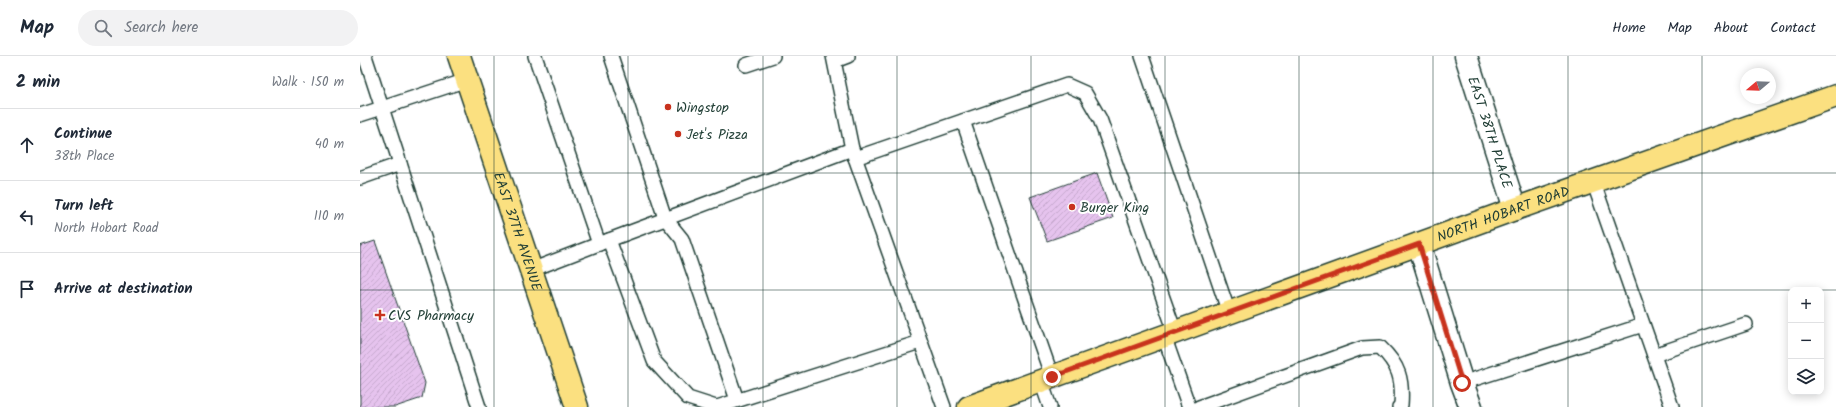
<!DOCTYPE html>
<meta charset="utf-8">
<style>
body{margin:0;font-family:Kalam,sans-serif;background:#f2f2f3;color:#1f2937}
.controls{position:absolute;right:12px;bottom:12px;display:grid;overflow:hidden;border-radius:8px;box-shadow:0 2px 10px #0003}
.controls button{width:36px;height:36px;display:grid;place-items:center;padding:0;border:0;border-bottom:1px solid #e0e1e3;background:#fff;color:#1f2937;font:20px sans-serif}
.compass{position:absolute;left:1380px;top:12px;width:36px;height:36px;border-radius:50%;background:#fff;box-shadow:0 2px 10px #0003;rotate:251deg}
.stop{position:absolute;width:12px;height:12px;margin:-9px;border:3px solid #c8321e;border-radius:50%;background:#fff}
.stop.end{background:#c8321e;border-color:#fff;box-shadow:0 1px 4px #0008}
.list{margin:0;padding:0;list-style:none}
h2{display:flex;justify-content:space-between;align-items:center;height:52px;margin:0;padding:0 16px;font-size:17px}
h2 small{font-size:13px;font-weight:400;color:#747a83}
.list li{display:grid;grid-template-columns:26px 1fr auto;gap:12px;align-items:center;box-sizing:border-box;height:72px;padding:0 16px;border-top:1px solid #e0e1e3}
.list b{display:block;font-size:15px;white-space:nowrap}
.list p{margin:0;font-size:13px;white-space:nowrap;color:#747a83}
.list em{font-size:13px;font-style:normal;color:#747a83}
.icon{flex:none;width:22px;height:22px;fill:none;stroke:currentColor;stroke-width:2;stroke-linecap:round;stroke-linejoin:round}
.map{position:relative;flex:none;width:1476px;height:351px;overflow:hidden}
header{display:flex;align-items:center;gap:24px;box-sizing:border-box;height:56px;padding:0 20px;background:#fff;border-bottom:1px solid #e0e1e3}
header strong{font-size:19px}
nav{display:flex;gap:22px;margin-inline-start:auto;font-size:14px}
.search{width:280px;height:36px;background:#f2f2f3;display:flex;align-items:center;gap:10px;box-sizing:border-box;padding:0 14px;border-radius:22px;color:#747a83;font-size:15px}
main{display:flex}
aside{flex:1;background:#fff}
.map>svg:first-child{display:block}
.building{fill:url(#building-hatch);stroke:#1f3d34}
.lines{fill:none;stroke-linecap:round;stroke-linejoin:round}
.lane-casing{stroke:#1f3d34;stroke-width:16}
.street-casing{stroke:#1f3d34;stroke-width:25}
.primary-casing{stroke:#1f3d34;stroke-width:25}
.lane{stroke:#fff;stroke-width:13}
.street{stroke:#fff;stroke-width:22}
.primary{stroke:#fbe080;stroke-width:22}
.route{stroke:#c8321e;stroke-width:5}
.grid{fill:none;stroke:#1f3d34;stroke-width:1;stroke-opacity:0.55}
.poi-dot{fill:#c8321e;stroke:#fff;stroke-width:1.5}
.labels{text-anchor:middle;stroke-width:4;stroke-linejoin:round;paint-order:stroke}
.poi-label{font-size:14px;fill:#1f3d34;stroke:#fff;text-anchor:start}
.street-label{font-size:14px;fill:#1f3d34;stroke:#fff}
</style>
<header>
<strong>Map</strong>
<div class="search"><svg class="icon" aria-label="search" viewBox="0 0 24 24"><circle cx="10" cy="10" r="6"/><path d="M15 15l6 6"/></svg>Search here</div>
<nav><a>Home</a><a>Map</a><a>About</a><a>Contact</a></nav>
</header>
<main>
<aside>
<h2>2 min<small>Walk · 150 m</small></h2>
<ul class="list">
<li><svg class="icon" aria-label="ahead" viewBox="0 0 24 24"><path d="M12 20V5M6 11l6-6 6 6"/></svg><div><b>Continue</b><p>38th Place</p></div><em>40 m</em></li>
<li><svg class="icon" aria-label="left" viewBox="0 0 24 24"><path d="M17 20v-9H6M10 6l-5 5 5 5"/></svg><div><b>Turn left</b><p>North Hobart Road</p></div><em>110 m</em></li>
<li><svg class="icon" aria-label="arrive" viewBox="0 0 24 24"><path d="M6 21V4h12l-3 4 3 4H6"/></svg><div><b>Arrive at destination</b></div></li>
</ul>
</aside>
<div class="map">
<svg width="1476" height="351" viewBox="0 0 1476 351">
<defs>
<pattern id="building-hatch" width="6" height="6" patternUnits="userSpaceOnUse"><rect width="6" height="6" fill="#e6c3ee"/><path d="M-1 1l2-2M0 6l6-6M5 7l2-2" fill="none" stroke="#c5a8cd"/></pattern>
</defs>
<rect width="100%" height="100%" fill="#fff"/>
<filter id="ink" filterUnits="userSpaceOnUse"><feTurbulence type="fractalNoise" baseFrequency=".025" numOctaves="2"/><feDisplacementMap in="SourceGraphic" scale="8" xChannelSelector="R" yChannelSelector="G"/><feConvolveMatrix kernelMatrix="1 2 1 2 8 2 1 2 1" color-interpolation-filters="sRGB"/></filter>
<g filter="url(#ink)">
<g class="building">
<polygon points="737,117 753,162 687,185 670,141"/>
<polygon points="15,185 65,327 62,342 35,351 0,351 0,190"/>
</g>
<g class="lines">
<defs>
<g id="lane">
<polyline points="175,0 239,188"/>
<polyline points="251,0 305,162 322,183 377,344"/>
<polyline points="473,0 492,93 584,351"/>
<polyline points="782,0 869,257"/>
<polyline points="475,5 488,0"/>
<polyline points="386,9 413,0"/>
<polyline points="107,24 22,52 119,351"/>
<polyline points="0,59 22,52 5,0"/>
<polyline points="603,65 692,321"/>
<polyline points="495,102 707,29 725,37 740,63 815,276"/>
<polyline points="0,122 40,108"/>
<polyline points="1233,125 1312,351"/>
<polyline points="249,184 492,93"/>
<polyline points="171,214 249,184 294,305 328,342 356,351"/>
<polyline points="804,280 829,351"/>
<polyline points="1294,299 1386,268"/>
<polyline points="681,325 690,351"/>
<polyline points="1102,327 1283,269"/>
<polyline points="357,351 560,286"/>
<path d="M839 351 1002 292 1020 291C1039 309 1043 323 1041 349L1039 351"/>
</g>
<g id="street">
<path id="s1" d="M1106 0 1155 153"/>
<polyline points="1059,188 1102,327 1111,351"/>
</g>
<g id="primary">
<path id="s2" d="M99 0 217 351"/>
<path id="s3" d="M609 351 1155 153 1476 40"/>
</g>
</defs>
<use href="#lane" class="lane-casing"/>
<use href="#street" class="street-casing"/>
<use href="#primary" class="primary-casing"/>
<use href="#lane" class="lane"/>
<use href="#street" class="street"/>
<use href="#primary" class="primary"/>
</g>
</g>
<g class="lines" filter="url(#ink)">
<polyline class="route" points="692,321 1059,188 1102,327"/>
</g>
<path class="grid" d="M134 0V351M268 0V351M403 0V351M537 0V351M671 0V351M805 0V351M939 0V351M1073 0V351M1208 0V351M1342 0V351M0 117H1476M0 234H1431M1431 234H1461M1461 234H1476"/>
<g class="poi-dot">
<circle cx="308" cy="51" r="4"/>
<circle cx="318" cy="78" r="4"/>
<circle cx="712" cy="151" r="4"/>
<path d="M18 253h4v4h4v4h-4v4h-4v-4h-4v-4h4z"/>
</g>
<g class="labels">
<g class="poi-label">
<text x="316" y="56">Wingstop</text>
<text x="326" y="83">Jet's Pizza</text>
<text x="720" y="156">Burger King</text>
<text x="28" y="264">CVS Pharmacy</text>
</g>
<g class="street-label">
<text dy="5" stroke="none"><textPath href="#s1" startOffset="80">EAST 38TH PLACE</textPath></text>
<text dy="5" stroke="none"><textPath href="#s3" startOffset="568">NORTH HOBART ROAD</textPath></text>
<text dy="5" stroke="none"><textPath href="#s2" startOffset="185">EAST 37TH AVENUE</textPath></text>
</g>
</g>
</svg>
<div class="controls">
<button>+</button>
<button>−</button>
<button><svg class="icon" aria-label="layers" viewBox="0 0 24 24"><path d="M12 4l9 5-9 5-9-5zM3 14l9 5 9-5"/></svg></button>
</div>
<svg class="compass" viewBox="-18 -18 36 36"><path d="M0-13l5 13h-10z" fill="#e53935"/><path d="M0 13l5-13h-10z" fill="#747a83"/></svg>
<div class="stop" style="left:1102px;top:327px"></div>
<div class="stop end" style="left:692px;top:321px"></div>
</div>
</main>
